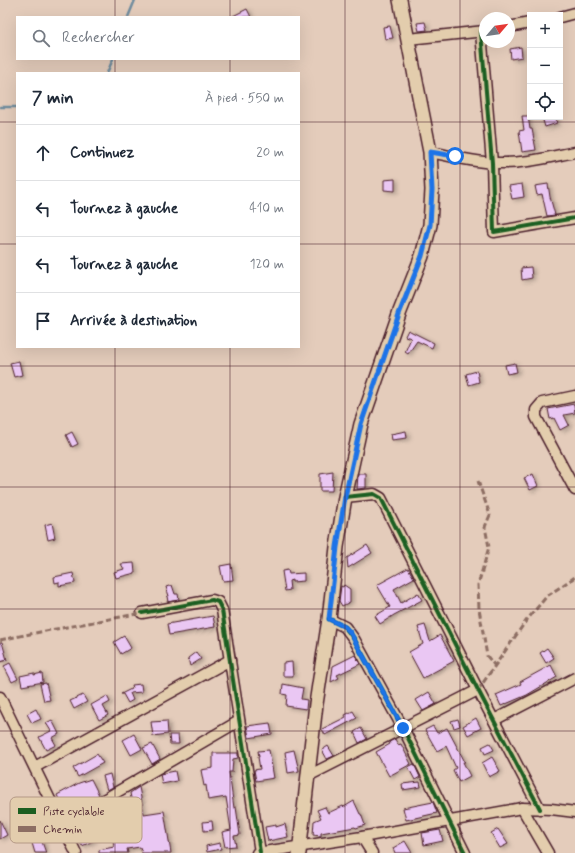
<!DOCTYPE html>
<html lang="fr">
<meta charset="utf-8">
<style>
body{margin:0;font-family:Mynerve,sans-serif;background:#f6f6f7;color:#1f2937}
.controls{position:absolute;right:12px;top:12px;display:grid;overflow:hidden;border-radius:0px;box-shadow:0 4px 16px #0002}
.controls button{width:36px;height:36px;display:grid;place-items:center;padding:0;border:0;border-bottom:1px solid #e0e1e3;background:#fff;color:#1f2937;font:20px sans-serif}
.compass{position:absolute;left:479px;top:12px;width:36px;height:36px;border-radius:50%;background:#fff;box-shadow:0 4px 16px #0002;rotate:61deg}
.stop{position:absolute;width:12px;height:12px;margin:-9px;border:3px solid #1a73e8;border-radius:50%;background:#fff}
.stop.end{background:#1a73e8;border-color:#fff;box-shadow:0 1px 4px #0008}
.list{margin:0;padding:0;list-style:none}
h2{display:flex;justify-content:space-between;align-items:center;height:52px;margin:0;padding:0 16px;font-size:17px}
h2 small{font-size:13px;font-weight:400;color:#747a83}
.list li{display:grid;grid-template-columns:26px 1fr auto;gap:12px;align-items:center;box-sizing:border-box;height:56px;padding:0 16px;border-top:1px solid #e0e1e3}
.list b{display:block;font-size:15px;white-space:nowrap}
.list em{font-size:13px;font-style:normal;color:#747a83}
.icon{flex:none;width:22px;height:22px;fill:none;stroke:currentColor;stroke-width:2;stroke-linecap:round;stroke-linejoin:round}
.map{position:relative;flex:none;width:575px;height:853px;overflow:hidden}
.search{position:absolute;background:#fff;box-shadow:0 4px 16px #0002;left:16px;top:16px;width:284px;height:44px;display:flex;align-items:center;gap:10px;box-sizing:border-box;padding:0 14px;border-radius:0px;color:#747a83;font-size:15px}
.panel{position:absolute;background:#fff;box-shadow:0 4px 16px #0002;left:16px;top:72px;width:284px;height:276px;border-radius:0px}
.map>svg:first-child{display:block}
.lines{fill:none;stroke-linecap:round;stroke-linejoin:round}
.stream{stroke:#708c9e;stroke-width:2.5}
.building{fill:#eac7f3;stroke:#4a1f2b;filter:url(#shadow)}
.minor-casing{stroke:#4a1f2b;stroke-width:13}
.major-casing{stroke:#4a1f2b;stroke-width:16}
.minor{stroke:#e3cdad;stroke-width:10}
.major{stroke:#e3cdad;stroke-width:13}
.quiet{stroke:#8d6e63;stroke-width:3;stroke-dasharray:6 3;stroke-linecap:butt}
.cycleway-casing{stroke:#e3cdad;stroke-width:6}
.cycleway{stroke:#1b5e20;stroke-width:4}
.route{stroke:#1a73e8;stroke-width:5}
.grid{fill:none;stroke:#4a1f2b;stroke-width:1;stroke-opacity:0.55}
.key{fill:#e3cdad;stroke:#b59986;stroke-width:1}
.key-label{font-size:11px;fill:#4a1f2b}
</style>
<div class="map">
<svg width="575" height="853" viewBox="0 0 575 853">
<defs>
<filter id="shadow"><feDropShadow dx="2.5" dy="1.5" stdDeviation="2" flood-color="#0004"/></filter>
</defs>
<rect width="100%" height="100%" fill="#e4ccbb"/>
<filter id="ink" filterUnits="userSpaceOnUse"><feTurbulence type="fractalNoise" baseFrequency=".025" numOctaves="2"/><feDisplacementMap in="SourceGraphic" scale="8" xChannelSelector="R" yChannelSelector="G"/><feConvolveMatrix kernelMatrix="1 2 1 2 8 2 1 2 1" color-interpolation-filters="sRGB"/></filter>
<g filter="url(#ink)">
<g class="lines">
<g class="stream">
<polyline points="128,17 135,0"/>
<polyline points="107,73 113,59"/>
<polyline points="0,107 17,107"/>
</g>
</g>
<g class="building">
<polygon points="247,9 251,17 231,17"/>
<polygon points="425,22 427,30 419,31 417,23"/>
<polygon points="390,26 393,38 385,39 383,27"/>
<polygon points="521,47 522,57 511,59 510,49"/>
<polygon points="522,116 528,116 530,129 532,129 536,150 522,152 519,131 524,130"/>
<polygon points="542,117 555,117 557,123 545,127"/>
<polygon points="395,179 395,191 384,190 384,180"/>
<polygon points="522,184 524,197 512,199 509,186"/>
<polygon points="548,184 550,197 555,215 547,216 542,194 537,195 535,186"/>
<polygon points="531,267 532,278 522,280 521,268"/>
<polygon points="408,330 434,343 432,348 417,341 408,354 405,352 411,338 405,336"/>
<polygon points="19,361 22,375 14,377 10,363"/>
<polygon points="515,363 517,372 507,374 505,365"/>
<polygon points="477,371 479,382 469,385 466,374"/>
<polygon points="574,404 575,413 564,415 569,425 560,430 554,418 550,419 548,409"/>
<polygon points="406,431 407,438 392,440 391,434"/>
<polygon points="72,432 78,444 72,447 66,435"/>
<polygon points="333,472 332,491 320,491 320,474"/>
<polygon points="358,474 366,474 366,488 357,489"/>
<polygon points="533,474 538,486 530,490 524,478"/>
<polygon points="52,523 55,538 48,540 45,525"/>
<polygon points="367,545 372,553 348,568 347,558"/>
<polygon points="134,563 135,573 116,578 114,572 124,569 121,564"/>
<polygon points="231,564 233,580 223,581 220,566"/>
<polygon points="408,568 414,578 394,589 401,603 418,593 422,600 394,615 380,624 375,616 390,607 377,585"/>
<polygon points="288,570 289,574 304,573 304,581 292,582 292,580 289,581 290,590 285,591 282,571"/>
<polygon points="73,573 75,583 59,586 59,582 55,583 54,577"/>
<polygon points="172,585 175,594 178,594 179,600 168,602 167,596 169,596 166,587"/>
<polygon points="344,585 350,589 350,602 342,606 339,601 341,586 343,587"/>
<polygon points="213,616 215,627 169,635 167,624"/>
<polygon points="425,625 430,641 440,635 454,661 423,678 409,652 423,644 418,627"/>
<polygon points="124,636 131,648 121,654 114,642"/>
<polygon points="0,642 2,642 7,660 0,662"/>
<polygon points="547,648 554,658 546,663 540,653"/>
<polygon points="196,652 201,659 190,666 188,658"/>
<polygon points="355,655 360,664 337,675 339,678 331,682 333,666"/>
<polygon points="292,662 293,676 283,676 283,663"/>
<polygon points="10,663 18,679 12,682 4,666"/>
<polygon points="551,665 557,677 527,695 501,706 496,695 521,684 520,682"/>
<polygon points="34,673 34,675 42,673 43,682 22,686 20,676"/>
<polygon points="46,683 50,700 44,701 40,684"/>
<polygon points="141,684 142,692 130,693 133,700 128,703 123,694 121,694 133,688 132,685"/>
<polygon points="283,684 303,688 301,699 307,700 306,709 286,706 287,695 282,694"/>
<polygon points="429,692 436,704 423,711 416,700"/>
<polygon points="83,695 87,702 74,709 70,701"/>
<polygon points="107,696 110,702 103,706 108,715 99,720 91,705"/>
<polygon points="36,709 41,719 32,723 27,714"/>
<polygon points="353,711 357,718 325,735 322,729 346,717 345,715"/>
<polygon points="476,718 481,728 468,735 463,726"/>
<polygon points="458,719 460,726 454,728 451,721"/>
<polygon points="52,720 59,734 52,738 56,745 46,750 39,737 51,731 46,723"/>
<polygon points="167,721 168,734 153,736 151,722"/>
<polygon points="270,723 272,734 249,738 247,726"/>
<polygon points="433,726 437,733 447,728 465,762 463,762 470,776 459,782 453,770 456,768 446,746 437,751 425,730"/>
<polygon points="361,728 367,739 359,743 354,732"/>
<polygon points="134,734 142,749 131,755 123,740"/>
<polygon points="169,735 178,735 179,744 170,744"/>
<polygon points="395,739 398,745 401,744 411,764 389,776 376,752 390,744 389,742"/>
<polygon points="490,743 494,750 485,754 482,747"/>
<polygon points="152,744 160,759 152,764 143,748"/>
<polygon points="328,746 334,756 327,759 322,750"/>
<polygon points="269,750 274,778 256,781 254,770 260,769 258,757 259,757 258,751"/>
<polygon points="294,750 299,771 288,773 285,752"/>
<polygon points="213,753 238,753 238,758 233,759 232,772 229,772 234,808 236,807 240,835 234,836 236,846 225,847 222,832 231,830 226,797 208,800 206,785 204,786 201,770 213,768"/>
<polygon points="97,754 103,763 78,777 73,768"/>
<polygon points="492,757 500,771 489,777 482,763"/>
<polygon points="414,764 420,777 415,780 408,767"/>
<polygon points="175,771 177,781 162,784 160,774"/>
<polygon points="110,774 113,787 107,790 103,776"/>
<polygon points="91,779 99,795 66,814 57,795 79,783"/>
<polygon points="420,782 421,787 403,790 402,784"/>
<polygon points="139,787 144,814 164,811 171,853 142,853 140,847 127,849 128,853 99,853 99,850 114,847 113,840 126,837 126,834 138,832 130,793"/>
<polygon points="354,801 360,814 361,814 365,825 356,828 355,827 321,833 321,836 313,835 314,821 321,818 317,810 325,807 328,813 343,806 344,807"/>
<polygon points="433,802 437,813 406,820 403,808"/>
<polygon points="90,817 93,823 89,826 95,840 82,846 72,826"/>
<polygon points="0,820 7,835 0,839"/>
<polygon points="212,821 213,830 204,831 203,822"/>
<polygon points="285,824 288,837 268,841 265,827 276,825 276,827"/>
<polygon points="498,829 508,844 500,848 491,833"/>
<polygon points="440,830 443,841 424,845 422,833"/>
<polygon points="41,839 46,853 35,853 32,843"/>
<polygon points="405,841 412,853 395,853 393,848"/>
<polygon points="220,843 221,849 207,852 206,846"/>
</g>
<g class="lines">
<defs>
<g id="minor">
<polyline points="560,17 575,13"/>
<polyline points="509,27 530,23"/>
<polyline points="481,32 492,163 494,232 575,218"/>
<polyline points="408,39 485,31"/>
<path d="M430 152C452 156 476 163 499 163 524 164 550 157 575 152"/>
<polyline points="575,396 542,403 536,410 536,417 575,490"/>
<polyline points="345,497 374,494 381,498 478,690 540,809"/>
<polyline points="142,613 212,600 218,602 222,610 260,852"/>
<polyline points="329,619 345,627 354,639 403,728 465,853"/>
<polyline points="0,697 76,853"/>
<polyline points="494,720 575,678"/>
<polyline points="35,767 230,660"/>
<polyline points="308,776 478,690"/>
<polyline points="522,808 548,853"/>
<polyline points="62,824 239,721"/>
<polyline points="362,837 372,853"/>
<polyline points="257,853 362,837 522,808 551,809 575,812"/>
</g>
<polyline id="major" points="299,853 316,704 329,619 337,547 345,497 361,424 399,314 422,256 430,225 432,190 430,152 400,0"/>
</defs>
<use href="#minor" class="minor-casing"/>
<use href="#major" class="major-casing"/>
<use href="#minor" class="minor"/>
<use href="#major" class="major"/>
<g class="quiet">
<polyline points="478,481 490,515 485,527 489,547 478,585 479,609 487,656 495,666"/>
<polyline points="0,640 40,632 142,613"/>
<polyline points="478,690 526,621 547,596 575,577"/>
</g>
<defs>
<g id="cycleway">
<polyline points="481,32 492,163 494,232 575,218"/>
<polyline points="345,497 374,494 381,498 478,690 540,809"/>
<polyline points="142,613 212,600 218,602 222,610 260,852"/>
<polyline points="329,619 345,627 354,639 403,728 465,853"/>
</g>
</defs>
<use href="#cycleway" class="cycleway-casing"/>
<use href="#cycleway" class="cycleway"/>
</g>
</g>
<g class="lines" filter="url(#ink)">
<polyline class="route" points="403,728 350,632 345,627 329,619 337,547 345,497 361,424 399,314 422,256 430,225 432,190 430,152 455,156"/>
</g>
<path class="grid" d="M115 0V17M230 0V17M345 0V853M460 0V853M115 59V73M230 59V73M0 122H17M299 122H575M0 244H17M299 244H575M115 347V853M230 347V853M0 366H575M0 487H575M0 609H575M0 731H575"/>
<rect x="10" y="797" width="132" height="46" rx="6" class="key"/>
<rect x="18" y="808" width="18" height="6" fill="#1b5e20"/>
<rect x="18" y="826" width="18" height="6" fill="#8d6e63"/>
<g class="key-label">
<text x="43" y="815">Piste cyclable</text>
<text x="43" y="833">Chemin</text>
</g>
</svg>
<div class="controls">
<button>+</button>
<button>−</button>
<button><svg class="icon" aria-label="locate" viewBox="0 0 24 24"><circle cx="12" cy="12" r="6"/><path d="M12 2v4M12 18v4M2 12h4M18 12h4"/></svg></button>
</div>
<svg class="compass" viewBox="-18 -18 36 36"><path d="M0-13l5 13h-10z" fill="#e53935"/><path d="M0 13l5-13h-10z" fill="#747a83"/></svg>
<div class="stop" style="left:455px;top:156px"></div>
<div class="stop end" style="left:403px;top:728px"></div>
<div class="search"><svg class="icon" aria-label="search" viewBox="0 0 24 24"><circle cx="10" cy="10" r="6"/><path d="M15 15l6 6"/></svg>Rechercher</div>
<section class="panel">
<h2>7 min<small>À pied · 550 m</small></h2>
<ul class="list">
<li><svg class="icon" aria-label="ahead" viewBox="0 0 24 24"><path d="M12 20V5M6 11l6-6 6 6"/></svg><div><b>Continuez</b></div><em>20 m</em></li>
<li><svg class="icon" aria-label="left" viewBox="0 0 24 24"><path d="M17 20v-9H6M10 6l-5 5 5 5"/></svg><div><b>Tournez à gauche</b></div><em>410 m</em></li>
<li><svg class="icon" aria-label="left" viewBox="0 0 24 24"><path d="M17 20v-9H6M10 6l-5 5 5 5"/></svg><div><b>Tournez à gauche</b></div><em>120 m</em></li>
<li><svg class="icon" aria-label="arrive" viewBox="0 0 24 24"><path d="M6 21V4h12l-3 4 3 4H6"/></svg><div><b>Arrivée à destination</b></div></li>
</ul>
</section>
</div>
